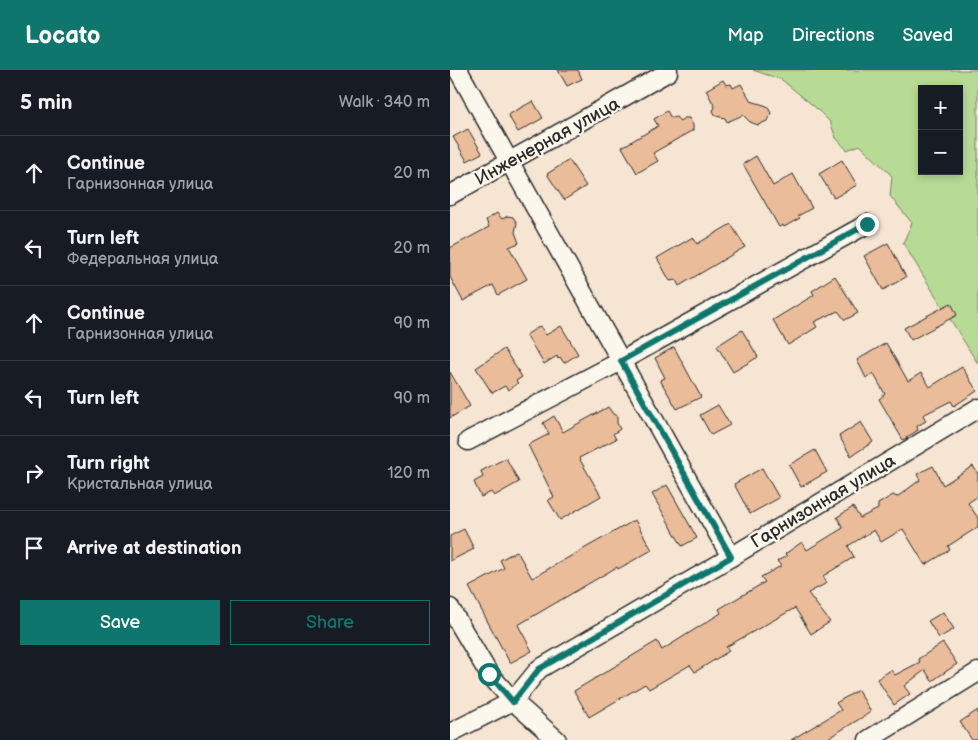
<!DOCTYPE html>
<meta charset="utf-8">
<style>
body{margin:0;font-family:"Balsamiq Sans",sans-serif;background:#20242c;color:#f1f3f6}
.controls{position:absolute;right:15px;top:15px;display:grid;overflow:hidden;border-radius:0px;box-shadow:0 2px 8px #0003}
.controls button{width:45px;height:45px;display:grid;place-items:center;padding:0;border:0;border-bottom:1px solid #363941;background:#171b24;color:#f1f3f6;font:25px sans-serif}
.stop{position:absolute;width:15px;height:15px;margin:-11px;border:4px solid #0f766e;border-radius:50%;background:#fff}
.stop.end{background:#0f766e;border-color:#fff;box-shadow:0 1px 5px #0008}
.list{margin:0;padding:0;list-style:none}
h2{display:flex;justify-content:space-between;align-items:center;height:65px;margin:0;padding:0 20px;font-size:21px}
h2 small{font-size:16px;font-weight:400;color:#9ea1a6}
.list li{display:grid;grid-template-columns:32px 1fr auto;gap:15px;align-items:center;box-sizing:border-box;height:75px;padding:0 20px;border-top:1px solid #363941}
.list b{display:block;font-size:19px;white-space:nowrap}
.list p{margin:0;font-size:16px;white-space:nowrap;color:#9ea1a6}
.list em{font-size:16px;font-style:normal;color:#9ea1a6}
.actions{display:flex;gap:10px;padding:15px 20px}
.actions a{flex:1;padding:11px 0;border:1px solid #0f766e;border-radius:0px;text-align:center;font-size:18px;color:#0f766e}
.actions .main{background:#0f766e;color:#fff}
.icon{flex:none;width:28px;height:28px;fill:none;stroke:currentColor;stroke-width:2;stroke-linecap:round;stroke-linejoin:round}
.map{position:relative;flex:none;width:528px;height:670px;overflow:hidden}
header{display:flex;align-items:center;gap:30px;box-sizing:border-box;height:70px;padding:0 25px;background:#0f766e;color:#fff}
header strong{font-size:24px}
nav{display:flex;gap:28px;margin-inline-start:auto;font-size:18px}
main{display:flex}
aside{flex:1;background:#171b24}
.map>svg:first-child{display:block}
.green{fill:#b7da95;stroke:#718260;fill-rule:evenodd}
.building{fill:#eabc9a;stroke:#2b2b2b}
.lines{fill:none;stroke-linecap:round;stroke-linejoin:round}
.street-casing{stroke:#2b2b2b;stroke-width:21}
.street{stroke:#fbf7ec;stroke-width:18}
.route{stroke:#0f766e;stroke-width:6}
.labels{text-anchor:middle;stroke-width:4.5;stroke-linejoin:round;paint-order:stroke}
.street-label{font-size:18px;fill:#2b2b2b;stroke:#fbf7ec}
</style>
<header>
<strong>Locato</strong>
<nav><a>Map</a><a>Directions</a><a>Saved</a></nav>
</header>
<main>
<aside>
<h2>5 min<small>Walk · 340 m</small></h2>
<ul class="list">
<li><svg class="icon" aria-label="ahead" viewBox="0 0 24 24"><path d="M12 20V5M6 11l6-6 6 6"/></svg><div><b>Continue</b><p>Гарнизонная улица</p></div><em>20 m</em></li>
<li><svg class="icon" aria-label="left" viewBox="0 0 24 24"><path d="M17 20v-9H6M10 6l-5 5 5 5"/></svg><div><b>Turn left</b><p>Федеральная улица</p></div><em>20 m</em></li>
<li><svg class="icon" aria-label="ahead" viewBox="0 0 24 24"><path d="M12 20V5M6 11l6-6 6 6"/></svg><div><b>Continue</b><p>Гарнизонная улица</p></div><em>90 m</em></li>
<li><svg class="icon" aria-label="left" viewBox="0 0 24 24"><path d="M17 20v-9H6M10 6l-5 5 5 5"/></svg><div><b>Turn left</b></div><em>90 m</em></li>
<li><svg class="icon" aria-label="right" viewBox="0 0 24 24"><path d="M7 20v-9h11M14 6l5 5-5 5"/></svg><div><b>Turn right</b><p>Кристальная улица</p></div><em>120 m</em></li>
<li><svg class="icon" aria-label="arrive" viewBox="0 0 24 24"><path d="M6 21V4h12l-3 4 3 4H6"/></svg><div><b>Arrive at destination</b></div></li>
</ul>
<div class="actions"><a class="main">Save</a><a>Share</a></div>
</aside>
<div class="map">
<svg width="528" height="670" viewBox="0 0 528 670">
<rect width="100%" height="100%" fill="#f6e5d3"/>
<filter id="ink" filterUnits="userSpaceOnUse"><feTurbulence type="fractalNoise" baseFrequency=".02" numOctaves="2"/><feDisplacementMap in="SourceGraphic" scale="10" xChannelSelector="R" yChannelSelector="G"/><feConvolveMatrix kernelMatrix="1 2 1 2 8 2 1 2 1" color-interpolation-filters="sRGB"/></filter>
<g filter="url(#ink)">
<path class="green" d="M303 0H528V294L453 173 462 153 440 126 442 106 410 75 397 80 386 68 380 52 366 38 332 10ZM472 19H509V101H472Z"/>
<g class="building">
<polygon points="108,0 128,0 132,9 117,16"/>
<polygon points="273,10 276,15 281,14 283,18 291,14 301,31 317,36 321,43 317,51 308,55 300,52 293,45 277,52 275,48 266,46 263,41 265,37 256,20"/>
<polygon points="83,31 93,48 68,62 58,45"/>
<polygon points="217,41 221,48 226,47 230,51 234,48 239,48 243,55 243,60 203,83 208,91 187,103 172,77 208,56 204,49"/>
<polygon points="18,59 32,83 17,91 3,67"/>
<polygon points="306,86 323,116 343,104 362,138 348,146 350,148 334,157 333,155 329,157 293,94"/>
<polygon points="119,90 136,116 114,130 97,104"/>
<polygon points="392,90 407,115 384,128 369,104"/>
<polygon points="47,143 52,149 58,146 63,147 67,153 65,162 69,173 59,177 77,209 48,225 43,215 13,231 0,207 0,178 39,157 36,150"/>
<polygon points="281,154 295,177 229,216 226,210 220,211 207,188 243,167 247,174"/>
<polygon points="438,173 456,207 433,220 414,186"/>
<polygon points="385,206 408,243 395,250 388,241 364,252 367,257 338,275 323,250 364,225 362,221"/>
<polygon points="501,233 507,245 461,270 454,258"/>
<polygon points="90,256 96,265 111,256 128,284 114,293 110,287 108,289 107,286 94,294 76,265"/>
<polygon points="292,260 308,287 283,302 267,276"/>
<polygon points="436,273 458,311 471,303 480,317 512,297 527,321 504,336 501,331 473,345 476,351 467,356 468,360 453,370 429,329 435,324 423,303 416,308 407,290"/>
<polygon points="224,277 251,327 227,339 210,310 215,308 205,288"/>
<polygon points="54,279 72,307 66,311 68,313 58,320 55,316 42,323 26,298"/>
<polygon points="0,302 20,336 0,348"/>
<polygon points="268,335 280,355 261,365 250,345"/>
<polygon points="158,337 163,344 167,346 167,353 170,359 163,364 166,369 129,388 151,426 110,450 98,430 104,427 78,375 99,364 93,353 104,346 113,362"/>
<polygon points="411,352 423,372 401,386 389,366"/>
<polygon points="365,380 377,402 351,417 339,395"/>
<polygon points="56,388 69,412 44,426 41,422 31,427 24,412 33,407 31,401"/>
<polygon points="483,396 493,415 523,396 528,404 528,426 518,433 528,448 528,457 498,476 500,480 475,495 453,459 431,472 424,460 398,476 404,487 373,506 377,513 358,523 380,552 361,564 345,538 276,577 279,581 245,602 240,595 199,619 195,614 139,647 124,621 207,571 212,580 271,543 269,539 315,512 311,507 331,496 327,491 337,486 335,484 352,472 357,480 393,458 387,447 403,437 410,448 428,439 428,434 443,425 447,427 470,410 467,404"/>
<polygon points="312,398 329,428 300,444 284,414"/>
<polygon points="217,415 247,468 232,476 202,424"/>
<polygon points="185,450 202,480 168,499 167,497 68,555 82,581 60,593 19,517 54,498 50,490 67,481 82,508"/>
<polygon points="14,459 24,479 0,491 0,466"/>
<polygon points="493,542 504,559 489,568 478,551"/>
<polygon points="493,573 507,594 482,611 475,600 454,616 460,624 444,635 427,609 441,600 445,605 470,592 468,589"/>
<polygon points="408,620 421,642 375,670 341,670 391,640 386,633"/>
<polygon points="528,640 528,670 522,670 510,652"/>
</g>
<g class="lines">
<defs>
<g id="street">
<polyline points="8,0 281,487"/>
<polyline points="0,125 218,2 218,0"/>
<polyline points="18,371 171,291 417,154"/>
<polyline points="0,538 39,604 63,631 0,663"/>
<polyline points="107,670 63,631 89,599 281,487 528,338"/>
<polyline points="418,670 528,602"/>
</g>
</defs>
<use href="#street" class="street-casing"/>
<use href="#street" class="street"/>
</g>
</g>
<g class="lines" filter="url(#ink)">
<polyline class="route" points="39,604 63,632 89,599 281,487 171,291 417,154"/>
</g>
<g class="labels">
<g class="street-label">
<text transform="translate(97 71) rotate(-29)" y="6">Инженерная улица</text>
<text transform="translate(373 431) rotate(-31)" y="6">Гарнизонная улица</text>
</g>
</g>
</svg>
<div class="controls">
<button>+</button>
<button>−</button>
</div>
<div class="stop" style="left:39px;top:604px"></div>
<div class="stop end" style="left:417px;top:154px"></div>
</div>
</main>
